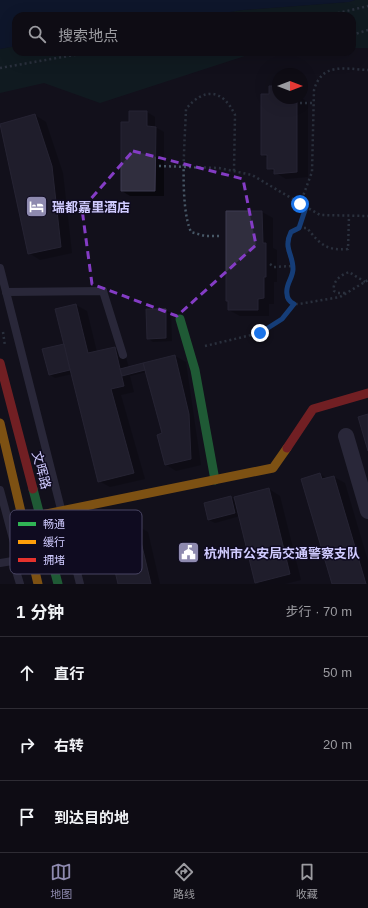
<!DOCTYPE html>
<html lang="zh">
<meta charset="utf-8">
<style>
body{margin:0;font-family:Helvetica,"Noto Sans SC",sans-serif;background:#17151d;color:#f1f3f6}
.compass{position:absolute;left:272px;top:68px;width:36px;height:36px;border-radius:50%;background:#0e0c14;box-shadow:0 4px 16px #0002;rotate:90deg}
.stop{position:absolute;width:12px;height:12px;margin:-9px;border:3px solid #1a73e8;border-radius:50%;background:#fff}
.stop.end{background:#1a73e8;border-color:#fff;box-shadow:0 1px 4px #0008}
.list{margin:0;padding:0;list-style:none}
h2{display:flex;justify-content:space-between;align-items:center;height:52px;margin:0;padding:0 16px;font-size:17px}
h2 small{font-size:13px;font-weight:400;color:#9b9ba0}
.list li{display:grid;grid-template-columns:26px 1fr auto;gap:12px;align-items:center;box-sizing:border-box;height:72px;padding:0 16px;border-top:1px solid #2e2c34}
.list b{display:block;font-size:15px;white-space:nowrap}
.list em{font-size:13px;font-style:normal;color:#9b9ba0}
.icon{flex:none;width:22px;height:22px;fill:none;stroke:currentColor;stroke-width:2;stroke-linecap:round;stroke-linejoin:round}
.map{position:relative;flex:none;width:368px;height:584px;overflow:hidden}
.search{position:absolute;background:#0e0c14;box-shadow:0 4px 16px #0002;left:12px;right:12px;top:12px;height:44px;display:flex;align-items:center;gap:10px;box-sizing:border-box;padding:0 14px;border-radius:12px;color:#9b9ba0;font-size:15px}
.sheet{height:268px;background:#0e0c14}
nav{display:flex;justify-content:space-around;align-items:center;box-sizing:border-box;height:56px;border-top:1px solid #2e2c34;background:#0e0c14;font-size:11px;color:#9b9ba0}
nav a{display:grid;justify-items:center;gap:2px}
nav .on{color:#8e8aaf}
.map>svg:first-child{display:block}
.green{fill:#0f2727}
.water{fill:#091e3f}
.shadow{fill:#0007}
.building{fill:#302e3e;stroke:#3d3a50}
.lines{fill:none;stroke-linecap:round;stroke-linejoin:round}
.path{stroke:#475766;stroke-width:2.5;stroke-dasharray:2 3;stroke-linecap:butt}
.lane{stroke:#45445d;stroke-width:8}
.street{stroke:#45445d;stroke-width:16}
.fast{stroke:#30b455;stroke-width:9}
.slow{stroke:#ff9f0a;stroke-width:9}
.jam{stroke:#e5322d;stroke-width:9}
.route{stroke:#1a73e8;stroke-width:5}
.marked{fill:none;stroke:#843cc5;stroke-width:3;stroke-dasharray:8 5;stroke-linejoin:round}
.labels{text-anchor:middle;stroke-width:3;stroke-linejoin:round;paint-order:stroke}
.poi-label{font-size:13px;font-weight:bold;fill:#d0cbff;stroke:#0f0b20;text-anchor:start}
.street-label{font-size:13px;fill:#d0cbff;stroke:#0f0b20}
.key{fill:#0f0b20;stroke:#494563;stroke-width:1}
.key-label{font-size:11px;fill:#d0cbff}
</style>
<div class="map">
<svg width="368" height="584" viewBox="0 0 368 584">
<rect width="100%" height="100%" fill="#12101b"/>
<g class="green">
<polygon points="355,0 368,0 368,48 352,48 352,16 203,16 243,10 349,2"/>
<polygon points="16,46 16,52 268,52 254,53 100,103 44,83 0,93 0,49"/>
</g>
<polygon class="water" points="0,0 355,0 349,2 243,10 203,16 16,16 16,46 0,49"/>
<g class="shadow">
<polygon points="278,87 278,98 301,98 308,102 308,177 286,179 268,168 268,158 262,155 270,95"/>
<polygon points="147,112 155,117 155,127 164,132 164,196 130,196 122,191 130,123"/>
<polygon points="35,115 46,122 63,173 72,253 40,260 29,253"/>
<polygon points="227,212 262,212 273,218 273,248 277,250 277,282 274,282 274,304 269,304 269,316 240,316 229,310"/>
<polygon points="76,305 87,311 97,352 114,348 125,354 129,368 175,356 186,362 201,465 176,471 165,464 163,433 146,372 130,376 134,392 121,395 145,479 110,487 99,481 72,374 55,378 49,374 64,345"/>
<polygon points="165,310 171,313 172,341 153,342 148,338"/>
<polygon points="320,474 328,479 334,477 345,483 368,561 368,584 333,584"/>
<polygon points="269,489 280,496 301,580 285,584 259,584 256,582 240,516 215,523 209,520 230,497 235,500"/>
<polygon points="137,526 148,532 160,584 119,584"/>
</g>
<g class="building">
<polygon points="269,86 278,86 278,98 297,98 297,172 274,174 274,169 267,169 267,155 261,155 261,94 269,94"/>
<polygon points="129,111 147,111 147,126 156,127 155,191 121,191 121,122 129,122"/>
<polygon points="35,114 52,166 61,247 28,254 0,124"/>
<polygon points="226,211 262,211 263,243 266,243 266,277 264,277 264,298 258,299 258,310 228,310 228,301 226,301"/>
<polygon points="76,304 88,353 115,347 124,386 111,389 134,473 98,482 55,309"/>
<polygon points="146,309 166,309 166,338 147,339"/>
<polygon points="64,344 70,370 49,375 42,349"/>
<polygon points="175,355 189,414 191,459 165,465 157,435 162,433 143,363"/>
<polygon points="143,363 145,370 122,376 120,369"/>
<polygon points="368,414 368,451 358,417"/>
<polygon points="320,473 322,479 334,476 366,584 332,584 301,479"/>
<polygon points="269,488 290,574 255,583 234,497"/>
<polygon points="231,496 235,513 208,520 204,503"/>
<polygon points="137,525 151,584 118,584 106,533"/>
</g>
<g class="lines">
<g class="path">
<polyline points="318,16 330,15 368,6"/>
<polyline points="352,35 368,30"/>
<polyline points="0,68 91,52"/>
<polyline points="300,103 314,103"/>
<polyline points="159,166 219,168 252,175 320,215 368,216"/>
<path d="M300 204 312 172 314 90C322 62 345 69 368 70"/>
<path d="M306 207 299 228C294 231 290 232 288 238 284 248 292 258 293 269 293 281 283 288 289 301L294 304H299L340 297 368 280"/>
<path d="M299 228H307C320 244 326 251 348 249L349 216"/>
<path d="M219 236H205L191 232C179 205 185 140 186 109 204 87 223 89 235 115L234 171"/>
<polyline points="270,264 274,267 292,266"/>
<path d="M345 293H338L334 291C332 281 341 275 349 272L365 282"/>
<polyline points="3,332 5,346"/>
<polyline points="205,346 260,333 282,319 294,304"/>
</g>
<g class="lane">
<polyline points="0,268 80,584"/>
<polyline points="6,292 103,291 123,355"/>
<polyline points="0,490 16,550 13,561 20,584"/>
<polyline points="0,563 31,558"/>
</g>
<polyline class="street" points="346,436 368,511"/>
<g class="fast">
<polyline points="180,319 195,370 215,480"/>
<polyline points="33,489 58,584"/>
</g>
<g class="slow">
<polyline points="0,423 38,584"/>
<polyline points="41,515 273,468 287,448"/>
</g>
<g class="jam">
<polyline points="0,363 33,489"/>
<polyline points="287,448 313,409 368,393"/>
</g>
</g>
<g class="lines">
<path class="route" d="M260 333 282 319 294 304C290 302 287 299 287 294 285 285 293 278 293 269 293 254 283 248 291 232L299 228 306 207 300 204"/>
</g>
<path d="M0 0H368V584H0ZM133 151 243 179 256 245 177 316 92 284 82 209Z" fill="#12101b" fill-opacity=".55" fill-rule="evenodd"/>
<path class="marked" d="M133 151 243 179 256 245 177 316 92 284 82 209Z"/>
<defs>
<symbol id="hotel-square" viewBox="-11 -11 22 22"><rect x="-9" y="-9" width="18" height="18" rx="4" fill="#8e8aaf" stroke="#0f0b20"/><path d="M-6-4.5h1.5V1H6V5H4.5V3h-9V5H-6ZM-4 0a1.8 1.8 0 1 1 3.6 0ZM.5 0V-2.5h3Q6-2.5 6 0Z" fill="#fff"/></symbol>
<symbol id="civic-square" viewBox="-11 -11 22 22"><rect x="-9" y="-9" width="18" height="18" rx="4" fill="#8e8aaf" stroke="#0f0b20"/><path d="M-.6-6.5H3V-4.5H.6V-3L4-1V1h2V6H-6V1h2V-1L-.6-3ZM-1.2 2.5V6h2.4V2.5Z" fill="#fff"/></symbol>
</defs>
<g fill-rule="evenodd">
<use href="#hotel-square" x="24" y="194" width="25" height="25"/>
<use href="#civic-square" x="176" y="540" width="25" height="25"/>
</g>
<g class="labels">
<g class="poi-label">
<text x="52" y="212">瑞都嘉里酒店</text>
<text x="204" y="558">杭州市公安局交通警察支队</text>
</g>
<g class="street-label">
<text transform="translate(42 470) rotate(75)" y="5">文晖路</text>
</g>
</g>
<rect x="10" y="510" width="132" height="64" rx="6" class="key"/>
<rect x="18" y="522" width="18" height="4" fill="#30b455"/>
<rect x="18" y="540" width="18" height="4" fill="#ff9f0a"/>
<rect x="18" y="558" width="18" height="4" fill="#e5322d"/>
<g class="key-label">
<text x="43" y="528">畅通</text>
<text x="43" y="546">缓行</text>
<text x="43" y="564">拥堵</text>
</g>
</svg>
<svg class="compass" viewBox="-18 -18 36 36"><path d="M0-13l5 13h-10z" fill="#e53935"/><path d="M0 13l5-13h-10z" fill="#9b9ba0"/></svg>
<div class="stop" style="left:300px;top:204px"></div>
<div class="stop end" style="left:260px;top:333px"></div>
<div class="search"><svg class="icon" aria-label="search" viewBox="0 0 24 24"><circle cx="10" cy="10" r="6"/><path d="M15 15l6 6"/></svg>搜索地点</div>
</div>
<section class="sheet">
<h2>1 分钟<small>步行 · 70 m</small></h2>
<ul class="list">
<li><svg class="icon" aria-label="ahead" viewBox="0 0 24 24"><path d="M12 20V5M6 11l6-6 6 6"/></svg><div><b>直行</b></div><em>50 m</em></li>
<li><svg class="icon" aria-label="right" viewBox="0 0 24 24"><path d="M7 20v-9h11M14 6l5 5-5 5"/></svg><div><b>右转</b></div><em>20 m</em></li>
<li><svg class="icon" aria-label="arrive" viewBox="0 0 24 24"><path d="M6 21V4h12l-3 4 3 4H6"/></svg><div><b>到达目的地</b></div></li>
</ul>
</section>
<nav>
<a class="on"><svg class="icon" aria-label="map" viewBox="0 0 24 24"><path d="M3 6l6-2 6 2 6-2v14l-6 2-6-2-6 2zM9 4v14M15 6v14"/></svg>地图</a>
<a><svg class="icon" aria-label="directions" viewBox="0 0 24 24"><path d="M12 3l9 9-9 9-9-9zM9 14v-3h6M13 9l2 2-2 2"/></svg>路线</a>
<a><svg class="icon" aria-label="saved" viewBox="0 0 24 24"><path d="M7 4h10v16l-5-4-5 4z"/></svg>收藏</a>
</nav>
